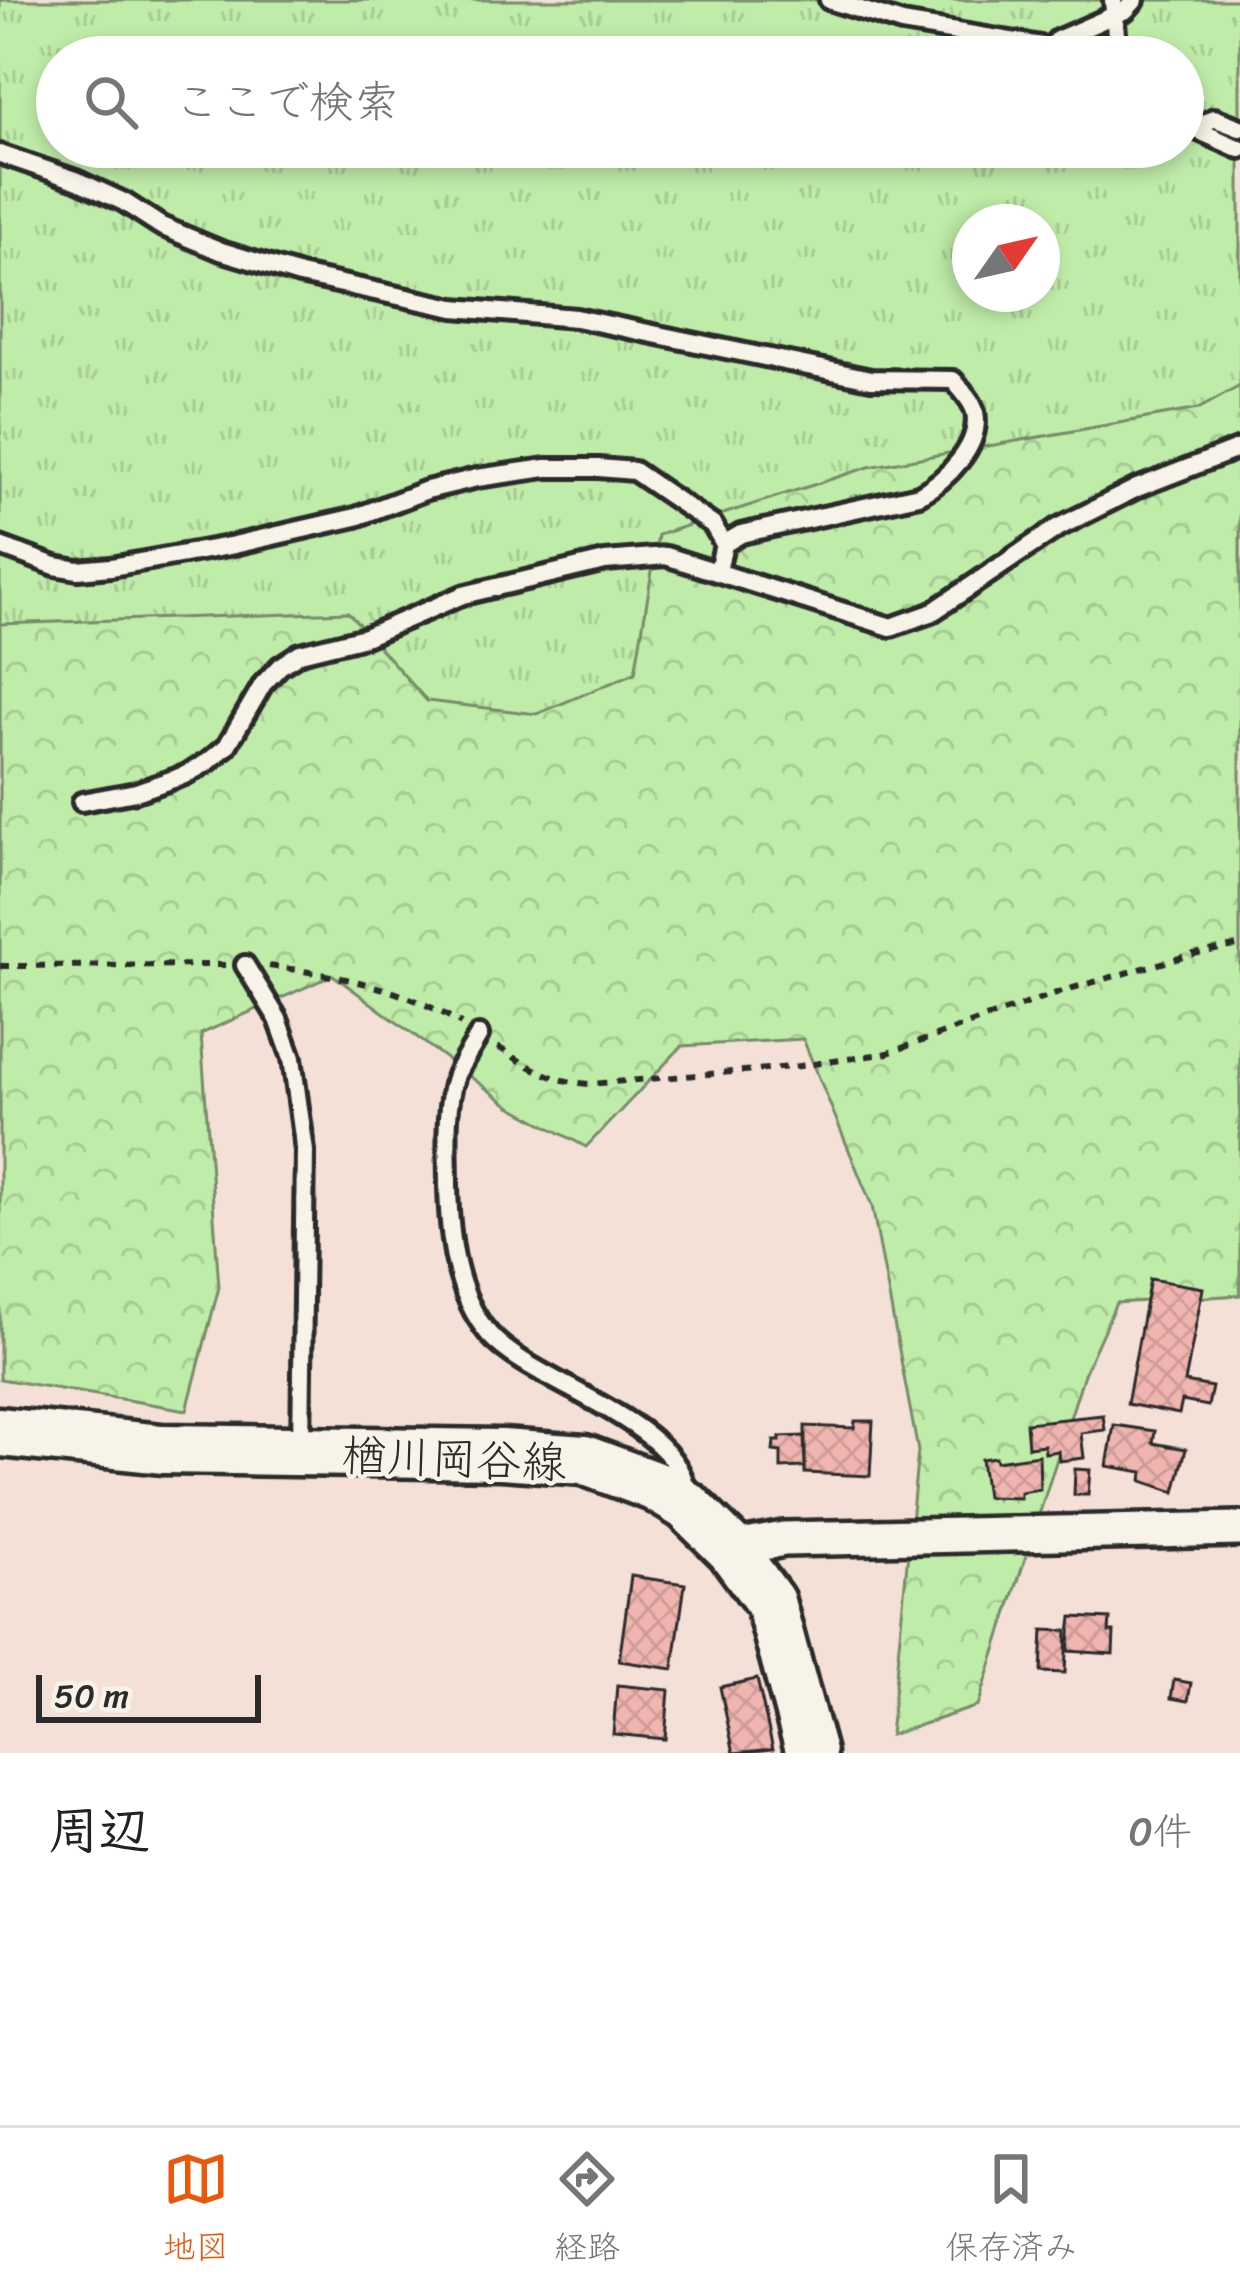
<!DOCTYPE html>
<html lang="ja">
<meta charset="utf-8">
<style>
body{margin:0;font-family:Sriracha,"Klee One",sans-serif;background:#f2f2f2;color:#222}
.compass{position:absolute;left:952px;top:204px;width:108px;height:108px;border-radius:50%;background:#fff;box-shadow:0 6px 18px #0003;rotate:56deg}
.scale{position:absolute;left:36px;bottom:30px;width:225px;box-sizing:border-box;padding-left:12px;border:6px solid #2b2b2b;border-top:0;font-size:33px;line-height:42px;white-space:nowrap;color:#2b2b2b;-webkit-text-stroke:9px #f7f3e8;paint-order:stroke}
.list{margin:0;padding:0;list-style:none}
h2{display:flex;justify-content:space-between;align-items:center;height:156px;margin:0;padding:0 48px;font-size:51px}
h2 small{font-size:39px;font-weight:400;color:#767676}
.icon{flex:none;width:66px;height:66px;fill:none;stroke:currentColor;stroke-width:2;stroke-linecap:round;stroke-linejoin:round}
.map{position:relative;flex:none;width:1240px;height:1753px;overflow:hidden}
.search{position:absolute;background:#fff;box-shadow:0 6px 18px #0003;left:36px;right:36px;top:36px;height:132px;display:flex;align-items:center;gap:30px;box-sizing:border-box;padding:0 42px;border-radius:66px;color:#767676;font-size:45px}
.sheet{height:372px;background:#fff}
nav{display:flex;justify-content:space-around;align-items:center;box-sizing:border-box;height:168px;border-top:3px solid #e0e0e0;background:#fff;font-size:33px;color:#767676}
nav a{display:grid;justify-items:center;gap:6px}
nav .on{color:#ea580c}
.map>svg:first-child{display:block}
.grass{fill:url(#grass-tufts);stroke:#768c6a;stroke-width:3;fill-rule:evenodd}
.forest{fill:url(#forest-crowns);stroke:#768c6a;stroke-width:3}
.building{fill:url(#building-cross-hatch);stroke:#2b2b2b;stroke-width:3}
.lines{fill:none;stroke-linecap:round;stroke-linejoin:round}
.lane-casing{stroke:#2b2b2b;stroke-width:26}
.street-casing{stroke:#2b2b2b;stroke-width:42}
.secondary-casing{stroke:#2b2b2b;stroke-width:57}
.path{stroke:#2b2b2b;stroke-width:6;stroke-dasharray:9 9;stroke-linecap:butt}
.lane{stroke:#f7f3e8;stroke-width:16}
.street{stroke:#f7f3e8;stroke-width:33}
.secondary{stroke:#f7f3e8;stroke-width:48}
.labels{text-anchor:middle;stroke-width:9;stroke-linejoin:round;paint-order:stroke}
.street-label{font-size:45px;fill:#2b2b2b;stroke:#f7f3e8}
</style>
<div class="map">
<svg width="1240" height="1753" viewBox="0 0 1240 1753">
<defs>
<pattern id="grass-tufts" width="24" height="20" patternUnits="userSpaceOnUse" patternTransform="scale(3)"><rect width="24" height="20" fill="#c0eca9"/><path d="M3 7l-1-3M5 7V3M7 7l1-3M15 17l-1-3M17 17v-4M19 17l1-3" fill="none" stroke="#a5cb92"/></pattern>
<pattern id="forest-crowns" width="20" height="18" patternUnits="userSpaceOnUse" patternTransform="scale(3)"><rect width="20" height="18" fill="#c0eca9"/><path d="M2 6a3 3 0 1 1 6 0M12 15a3 3 0 1 1 6 0" fill="none" stroke="#a5cb92"/></pattern>
<pattern id="building-cross-hatch" width="8" height="8" patternUnits="userSpaceOnUse" patternTransform="scale(3)"><rect width="8" height="8" fill="#f0b5b0"/><path d="M0 0l8 8M0 8l8-8" fill="none" stroke="#ce9c98"/></pattern>
</defs>
<rect width="100%" height="100%" fill="#f5e0d7"/>
<filter id="ink" filterUnits="userSpaceOnUse"><feTurbulence type="fractalNoise" baseFrequency=".00833" numOctaves="2"/><feDisplacementMap in="SourceGraphic" scale="24" xChannelSelector="R" yChannelSelector="G"/><feConvolveMatrix kernelMatrix="1 2 1 2 8 2 1 2 1" color-interpolation-filters="sRGB"/></filter>
<g filter="url(#ink)">
<path class="grass" d="M0 0H1240V697L0 754ZM57 57H1183V147H57ZM970 222H1042V294H970Z"/>
<polygon class="forest" points="1240,386 1240,1295 1116,1303 1084,1374 978,1706 890,1735 918,1451 872,1206 803,1039 682,1046 586,1147 510,1106 333,975 201,1034 219,1287 187,1410 0,1379 0,624 348,612 427,701 537,714 635,673 658,535 869,467 1198,409"/>
<g class="building">
<polygon points="1150,1279 1203,1288 1185,1382 1212,1387 1208,1406 1182,1401 1179,1414 1127,1404"/>
<polygon points="1103,1415 1105,1430 1081,1433 1084,1458 1059,1461 1058,1451 1045,1453 1044,1445 1028,1447 1026,1423"/>
<polygon points="855,1421 873,1421 870,1476 805,1473 805,1426 854,1428"/>
<polygon points="1114,1425 1155,1431 1153,1443 1186,1449 1175,1492 1142,1481 1143,1472 1107,1466"/>
<polygon points="804,1436 805,1467 781,1468 781,1452 773,1451 774,1441 780,1441 780,1437"/>
<polygon points="1039,1455 1040,1489 1020,1492 1020,1498 986,1497 981,1459 995,1457 996,1461"/>
<polygon points="1075,1469 1090,1470 1088,1495 1074,1495"/>
<polygon points="631,1576 685,1584 673,1669 619,1661"/>
<polygon points="1072,1617 1110,1619 1109,1632 1114,1632 1113,1654 1068,1651"/>
<polygon points="1043,1630 1067,1631 1065,1673 1041,1672"/>
<polygon points="757,1679 773,1749 734,1753 720,1687"/>
<polygon points="1174,1680 1191,1683 1188,1701 1171,1698"/>
<polygon points="617,1685 669,1690 665,1739 613,1734"/>
</g>
<g class="lines">
<defs>
<g id="lane">
<polyline points="829,0 902,23 1041,46 1078,57"/>
<polyline points="1113,0 1118,57"/>
<polyline points="1051,49 1057,40 1126,10 1135,0"/>
<polyline points="1183,124 1240,149"/>
<polyline points="1196,128 1214,118 1240,128"/>
<path d="M0 154 76 180 124 202 161 226 221 251 300 275 454 308 576 318 871 379 953 380C961 389 972 400 975 412 982 446 945 481 919 495L741 534 724 544"/>
<polyline points="0,546 55,566 78,570 111,567 234,545 356,517 427,490 477,478 546,468 599,468 634,471 713,525 724,544 718,571"/>
<polyline points="82,802 136,792 185,775 208,762 227,746 263,684 280,666 300,653 365,637 463,595 605,561 666,556 891,627 931,613 1057,528 1137,488 1240,448"/>
<polyline points="245,965 278,1019 292,1058 305,1151 301,1446"/>
<path d="M479 1035C472 1048 462 1062 456 1075 444 1107 448 1152 448 1185 449 1235 455 1294 489 1334 533 1385 687 1422 687 1499"/>
</g>
<polyline id="street" points="731,1549 784,1539 1240,1529"/>
<polyline id="secondary" points="0,1432 162,1449 502,1454 584,1460 654,1486 687,1506 731,1549 770,1602 811,1753"/>
</defs>
<use href="#lane" class="lane-casing"/>
<use href="#street" class="street-casing"/>
<use href="#secondary" class="secondary-casing"/>
<g class="path">
<polyline points="0,966 226,965"/>
<path d="M269 966C335 975 404 987 461 1024"/>
<path d="M498 1047C529 1067 552 1082 590 1084L793 1067 888 1053 1062 991 1194 954 1240 945"/>
</g>
<use href="#lane" class="lane"/>
<use href="#street" class="street"/>
<use href="#secondary" class="secondary"/>
</g>
</g>
<g class="labels">
<g class="street-label">
<text transform="translate(454 1458) rotate(2)" y="16">楢川岡谷線</text>
</g>
</g>
</svg>
<svg class="compass" viewBox="-18 -18 36 36"><path d="M0-13l5 13h-10z" fill="#e53935"/><path d="M0 13l5-13h-10z" fill="#767676"/></svg>
<div class="scale">50 m</div>
<div class="search"><svg class="icon" aria-label="search" viewBox="0 0 24 24"><circle cx="10" cy="10" r="6"/><path d="M15 15l6 6"/></svg>ここで検索</div>
</div>
<section class="sheet">
<h2>周辺<small>0件</small></h2>
<ul class="list">
</ul>
</section>
<nav>
<a class="on"><svg class="icon" aria-label="map" viewBox="0 0 24 24"><path d="M3 6l6-2 6 2 6-2v14l-6 2-6-2-6 2zM9 4v14M15 6v14"/></svg>地図</a>
<a><svg class="icon" aria-label="directions" viewBox="0 0 24 24"><path d="M12 3l9 9-9 9-9-9zM9 14v-3h6M13 9l2 2-2 2"/></svg>経路</a>
<a><svg class="icon" aria-label="saved" viewBox="0 0 24 24"><path d="M7 4h10v16l-5-4-5 4z"/></svg>保存済み</a>
</nav>
